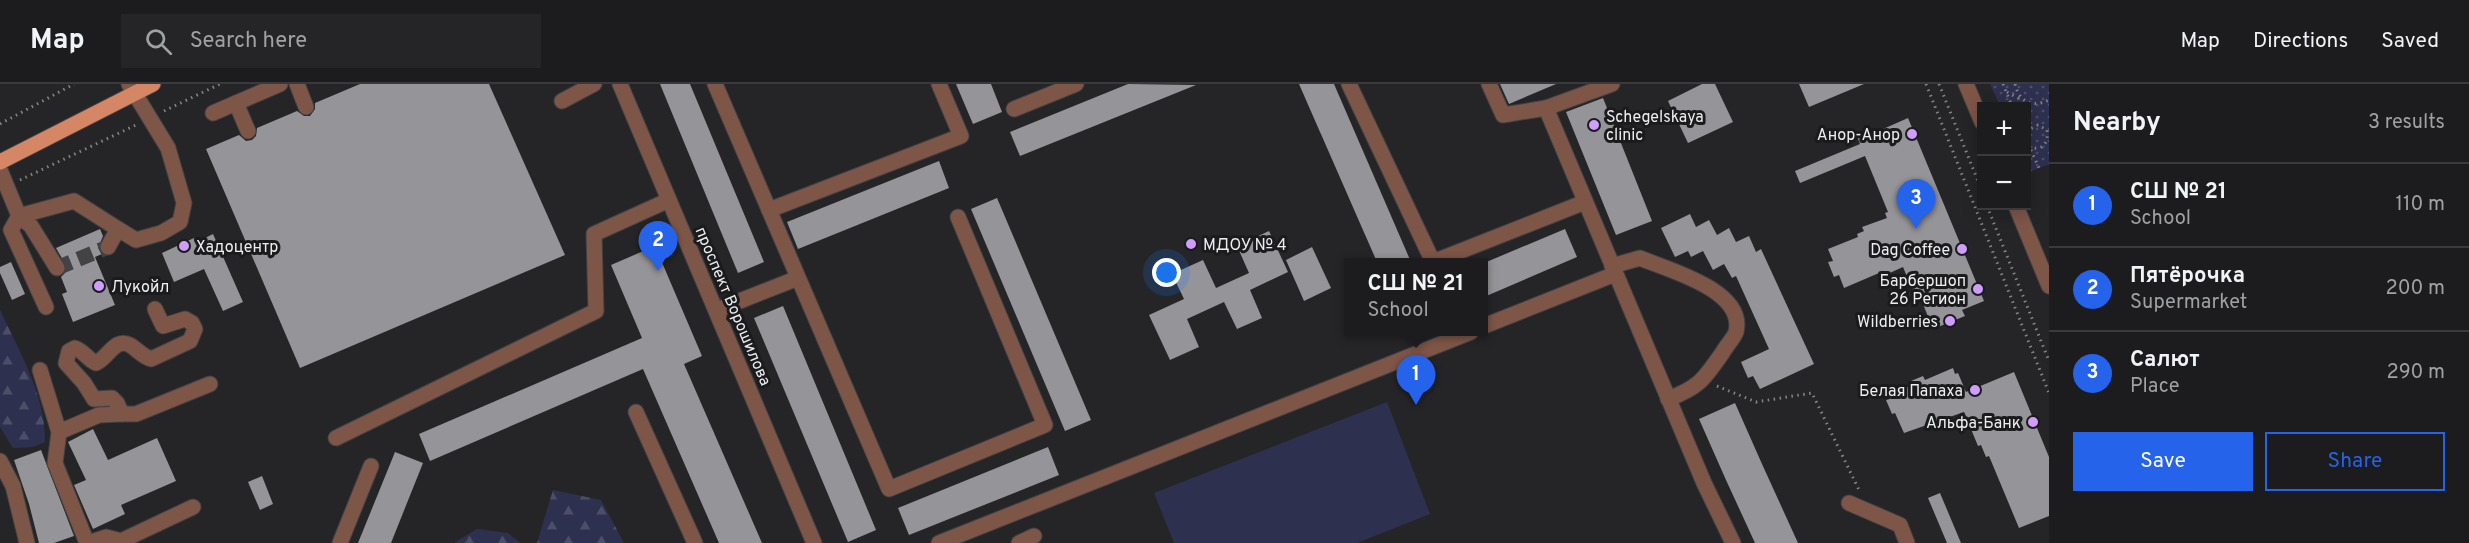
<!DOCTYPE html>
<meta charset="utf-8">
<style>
body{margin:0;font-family:Overpass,sans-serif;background:#252527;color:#f1f3f6}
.controls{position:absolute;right:18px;top:18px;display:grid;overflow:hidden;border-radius:0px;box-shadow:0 3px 15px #0003}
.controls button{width:54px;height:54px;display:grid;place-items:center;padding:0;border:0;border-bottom:2px solid #3a3a3c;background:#1c1c1e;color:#f1f3f6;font:30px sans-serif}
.you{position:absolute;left:1167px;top:189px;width:21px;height:21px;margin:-15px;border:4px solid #fff;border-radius:50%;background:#1a73e8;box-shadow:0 0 0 9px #1a73e833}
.badge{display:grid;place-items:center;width:39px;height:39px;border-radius:50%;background:#2563eb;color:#fff;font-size:20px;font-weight:700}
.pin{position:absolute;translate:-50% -50px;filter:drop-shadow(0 2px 3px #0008)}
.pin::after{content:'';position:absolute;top:32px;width:21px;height:18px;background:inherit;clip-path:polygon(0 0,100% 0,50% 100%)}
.popup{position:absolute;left:1344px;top:174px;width:144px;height:78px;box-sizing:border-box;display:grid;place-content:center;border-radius:0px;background:#1c1c1e;filter:drop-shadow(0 2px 4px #0005);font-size:20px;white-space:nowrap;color:#a0a1a4}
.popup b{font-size:22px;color:#f1f3f6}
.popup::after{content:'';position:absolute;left:50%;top:100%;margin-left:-12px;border:12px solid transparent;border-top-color:#1c1c1e}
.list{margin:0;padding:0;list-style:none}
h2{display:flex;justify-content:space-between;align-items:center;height:78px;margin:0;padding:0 24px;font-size:26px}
h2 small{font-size:20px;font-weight:400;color:#a0a1a4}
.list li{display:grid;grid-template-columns:39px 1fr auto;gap:18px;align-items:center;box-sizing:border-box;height:84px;padding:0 24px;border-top:2px solid #3a3a3c}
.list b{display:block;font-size:22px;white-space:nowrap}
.list p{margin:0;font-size:20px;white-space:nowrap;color:#a0a1a4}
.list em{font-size:20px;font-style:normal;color:#a0a1a4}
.actions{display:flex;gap:12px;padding:18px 24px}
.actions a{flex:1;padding:14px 0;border:2px solid #2563eb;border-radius:0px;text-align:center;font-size:21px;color:#2563eb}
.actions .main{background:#2563eb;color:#fff}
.icon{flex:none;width:33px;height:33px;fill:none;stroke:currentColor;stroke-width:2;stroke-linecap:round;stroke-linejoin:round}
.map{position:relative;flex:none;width:2049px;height:459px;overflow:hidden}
header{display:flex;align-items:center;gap:36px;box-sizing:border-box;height:84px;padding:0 30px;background:#1c1c1e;border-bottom:2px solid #3a3a3c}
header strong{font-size:28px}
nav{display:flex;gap:33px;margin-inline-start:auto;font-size:21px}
.search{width:420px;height:54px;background:#252527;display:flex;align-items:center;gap:15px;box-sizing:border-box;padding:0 21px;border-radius:0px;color:#a0a1a4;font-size:22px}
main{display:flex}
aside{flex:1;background:#1c1c1e}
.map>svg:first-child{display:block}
.forest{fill:url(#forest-firs)}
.park{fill:url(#park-dots)}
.pitch{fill:#2e304f}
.building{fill:#959599}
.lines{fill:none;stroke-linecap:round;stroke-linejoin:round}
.minor-tunnel{stroke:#434346;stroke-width:15;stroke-dasharray:15 8;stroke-linecap:butt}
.minor-casing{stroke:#414144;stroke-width:17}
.major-casing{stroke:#414144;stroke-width:17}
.path{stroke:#858688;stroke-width:3;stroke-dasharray:1.5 4.5;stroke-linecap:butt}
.minor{stroke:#7d5647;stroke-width:15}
.major{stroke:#d58665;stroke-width:15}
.poi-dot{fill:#d09dff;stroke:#1b1b1e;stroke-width:2}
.labels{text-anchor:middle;stroke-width:6;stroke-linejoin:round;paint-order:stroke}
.poi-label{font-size:16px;fill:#ecedef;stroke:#1b1b1e;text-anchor:end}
.street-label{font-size:16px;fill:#ecedef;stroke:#1b1b1e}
</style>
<header>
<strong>Map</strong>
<div class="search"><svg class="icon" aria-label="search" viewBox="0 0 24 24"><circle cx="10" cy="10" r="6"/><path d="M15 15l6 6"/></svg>Search here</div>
<nav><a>Map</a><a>Directions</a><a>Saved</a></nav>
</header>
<main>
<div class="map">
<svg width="2049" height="459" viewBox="0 0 2049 459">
<defs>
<pattern id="forest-firs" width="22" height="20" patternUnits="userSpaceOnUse" patternTransform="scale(1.5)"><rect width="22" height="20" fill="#2e304f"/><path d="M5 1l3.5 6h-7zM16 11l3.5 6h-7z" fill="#4c4e69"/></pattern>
<pattern id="park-dots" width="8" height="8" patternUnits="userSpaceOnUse" patternTransform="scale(1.5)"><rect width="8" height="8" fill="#2e304f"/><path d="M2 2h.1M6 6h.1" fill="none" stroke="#4c4e69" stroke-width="1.8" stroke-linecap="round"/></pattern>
</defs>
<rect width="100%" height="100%" fill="#252528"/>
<g class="forest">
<path d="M0 226C19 267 46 312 45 358L33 363 13 364 0 343Z"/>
<polygon points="553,406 601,416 624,459 537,459"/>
<polygon points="477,445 508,449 520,459 454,459"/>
</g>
<polygon class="park" points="1990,0 2049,0 2049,80 2027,89 2026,22 2000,22"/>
<polygon class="pitch" points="1387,318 1430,430 1357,459 1174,459 1154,409"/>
<g class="building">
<polygon points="360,0 489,0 565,171 300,284 206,65 239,51 246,57 252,56 256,52 257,44 297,27 304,32 310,32 315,25 315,19"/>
<polygon points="660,0 690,0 764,178 738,189"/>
<polygon points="956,0 991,0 1002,28 973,40"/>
<polygon points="1128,0 1196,1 1020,72 1010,48"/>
<polygon points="1299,0 1334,0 1411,178 1377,178"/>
<polygon points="1500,0 1556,0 1509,20"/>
<polygon points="1702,0 1715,0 1733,38 1688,59 1668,17"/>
<polygon points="1799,0 1864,0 1809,23"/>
<polygon points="1603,14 1652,137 1616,151 1566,28"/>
<polygon points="1908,34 1984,217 1962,226 1965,232 1933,245 1921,215 1917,217 1903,183 1881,193 1879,189 1844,204 1839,191 1834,193 1828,178 1833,177 1828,165 1858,153 1857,150 1864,147 1862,143 1887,134 1885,129 1888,128 1865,72 1800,99 1795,87 1860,60 1857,52 1873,46 1874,49"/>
<polygon points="939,77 949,104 798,165 787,138"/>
<polygon points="997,114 1091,336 1065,347 971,125"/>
<polygon points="1690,130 1696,143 1709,136 1717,151 1729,144 1736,158 1749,152 1756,168 1761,165 1814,280 1760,305 1753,292 1748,294 1741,278 1769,265 1736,192 1732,194 1724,180 1713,186 1703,167 1691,173 1688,167 1675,173 1661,144"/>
<polygon points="100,145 103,152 98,164 102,170 95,173 115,221 73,238 62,210 67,208 61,193 65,189 67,183 56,164"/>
<polygon points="1565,145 1577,173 1484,213 1484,179"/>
<polygon points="1269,147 1288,188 1250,206 1262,234 1237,245 1224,218 1187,235 1199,263 1170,276 1149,231 1184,215 1172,190 1203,176 1216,204 1249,189 1237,162"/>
<polygon points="213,150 243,218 223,227 204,185 174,198 162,169 194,154 201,156"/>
<polygon points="655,162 702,272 684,280 762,459 719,459 643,285 430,377 419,350 642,254 611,181"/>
<polygon points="1312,163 1331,204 1304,217 1286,176"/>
<polygon points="11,178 25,210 12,216 0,189 0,183"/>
<polygon points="783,222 876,446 848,458 754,234"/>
<polygon points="1953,284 1955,290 1958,289 1966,308 2014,288 2049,373 2049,432 2019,444 1989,372 1986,373 1981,361 1978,362 1964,328 1904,349 1895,329 1892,330 1886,316 1890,315 1888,311 1913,301 1911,297 1923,292 1925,296"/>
<polygon points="1735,319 1762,380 1798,459 1755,459 1726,396 1699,335"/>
<polygon points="93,345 108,376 157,354 176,397 121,421 125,430 93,445 74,401 86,396 68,358"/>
<polygon points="1048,363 1059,391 909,451 898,424"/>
<polygon points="41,366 74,452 54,459 39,459 29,420 14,376"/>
<polygon points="395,368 423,379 391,459 358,459"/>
<polygon points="262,392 273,420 260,426 248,398"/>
<polygon points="1940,409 1961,459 1947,459 1928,414"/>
</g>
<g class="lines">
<polyline class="minor-tunnel" points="57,184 108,163"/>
<defs>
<g id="minor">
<polyline points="297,0 306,23"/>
<polyline points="620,0 814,459"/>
<polyline points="715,0 889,405 1045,341 958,133"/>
<polyline points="1349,0 1433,178 1585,118"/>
<polyline points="1489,0 1503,31 1546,24 1612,0"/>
<polyline points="1966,0 1982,38"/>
<polyline points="562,17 594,0"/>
<polyline points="236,19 248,47"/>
<polyline points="1546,24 1704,399 1733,459"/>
<polyline points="1014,25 1076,0"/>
<polyline points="213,29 280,0"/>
<polyline points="0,86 19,132 31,142 57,184"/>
<polyline points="2016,122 2049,202"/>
<polyline points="769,126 961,52 939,0"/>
<polyline points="108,163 118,145 136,156 161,149 180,138 184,119 168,64 129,0"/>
<path d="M1612 182 1640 174C1668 186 1746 206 1736 248 1734 254 1726 262 1723 268 1704 295 1700 303 1668 315"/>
<polyline points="46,223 11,146 19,132 74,117 118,145"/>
<polyline points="717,226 798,194"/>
<polyline points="1484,242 1615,190"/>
<polyline points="40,286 59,348 55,379 87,459"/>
<polyline points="636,328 695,459"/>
<polyline points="122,330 136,330 210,300"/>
<path d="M59 348 99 331 122 330 117 319 112 314 94 315 84 299 66 279 69 267 75 264C84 267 88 276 96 279 108 274 115 253 130 261 138 266 142 272 151 275L190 257 195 245 192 239 185 235 163 242 155 225"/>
<polyline points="336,354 596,227 594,150 669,116"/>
<polyline points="0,377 13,402 27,459"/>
<polyline points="1849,419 1900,441 1907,459"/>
<polyline points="88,459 106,453 121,457 193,423"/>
<polyline points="340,459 371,382"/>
<polyline points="939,459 1471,248"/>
<polyline points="1019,459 1034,452"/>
</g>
<polyline id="major" points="0,78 153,0"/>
</defs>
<use href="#minor" class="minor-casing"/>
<use href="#major" class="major-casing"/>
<g class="path">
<polyline points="1926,0 2049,309"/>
<polyline points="1939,0 1982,107"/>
<polyline points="2003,0 2012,22"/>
<path d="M2015 0C2019 18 2032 24 2049 16"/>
<polyline points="2007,8 2018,14 2024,22"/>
<polyline points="2026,26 2030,44"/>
<polyline points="164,27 220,0"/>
<polyline points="0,40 74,0"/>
<path d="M2026 47 2038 41 2047 46C2049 58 2042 69 2029 62"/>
<polyline points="2026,55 2039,84"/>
<polyline points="20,96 136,41"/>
<polyline points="1987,122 2049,277"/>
<polyline points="1717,302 1756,318 1812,309 1859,406"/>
</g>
<use href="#minor" class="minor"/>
<use href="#major" class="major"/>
</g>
<g class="poi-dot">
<circle cx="1594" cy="41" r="6"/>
<circle cx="1912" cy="50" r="6"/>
<circle cx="1191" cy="160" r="6"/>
<circle cx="184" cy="162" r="6"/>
<circle cx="1962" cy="165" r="6"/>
<circle cx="99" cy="202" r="6"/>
<circle cx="1978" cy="205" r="6"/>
<circle cx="1950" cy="237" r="6"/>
<circle cx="1975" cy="306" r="6"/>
<circle cx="2033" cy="338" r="6"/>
</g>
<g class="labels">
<g class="poi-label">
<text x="1606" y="38" text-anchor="start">Schegelskaya<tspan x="1606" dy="18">clinic</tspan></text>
<text x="1900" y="56">Анор-Анор</text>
<text x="1203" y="166" text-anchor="start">МДОУ № 4</text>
<text x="196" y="168" text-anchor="start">Хадоцентр</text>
<text x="1950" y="171">Dag Coffee</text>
<text x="1966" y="202">Барбершоп<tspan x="1966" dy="18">26 Регион</tspan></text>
<text x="111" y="208" text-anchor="start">Лукойл</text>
<text x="1938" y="243">Wildberries</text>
<text x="1963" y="312">Белая Папаха</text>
<text x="2021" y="344">Альфа-Банк</text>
</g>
<g class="street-label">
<text transform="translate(734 222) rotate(67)" y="6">проспект Ворошилова</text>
</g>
</g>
</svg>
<div class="controls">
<button>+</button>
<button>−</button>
</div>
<div class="you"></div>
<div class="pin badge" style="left:1416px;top:321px">1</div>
<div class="popup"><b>СШ № 21</b>School</div>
<div class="pin badge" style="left:658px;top:187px">2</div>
<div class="pin badge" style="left:1916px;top:145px">3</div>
</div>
<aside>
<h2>Nearby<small>3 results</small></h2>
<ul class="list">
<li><span class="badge">1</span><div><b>СШ № 21</b><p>School</p></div><em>110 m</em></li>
<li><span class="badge">2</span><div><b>Пятёрочка</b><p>Supermarket</p></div><em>200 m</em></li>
<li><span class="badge">3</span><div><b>Салют</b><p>Place</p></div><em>290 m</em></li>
</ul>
<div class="actions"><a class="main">Save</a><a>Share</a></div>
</aside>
</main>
